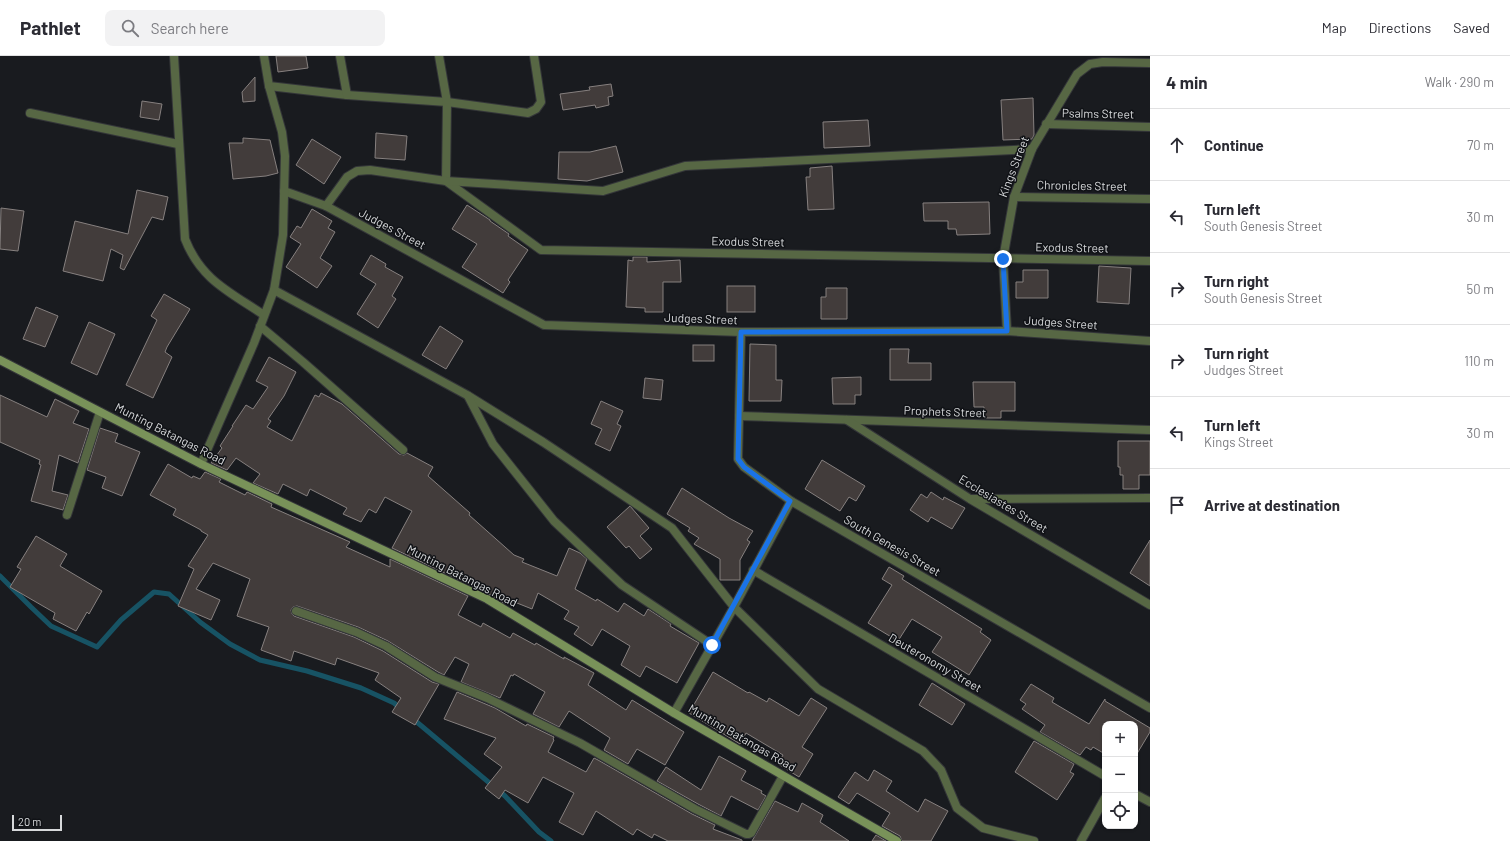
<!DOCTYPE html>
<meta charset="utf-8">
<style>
body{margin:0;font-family:Barlow,sans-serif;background:#f2f2f3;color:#2b2b33}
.controls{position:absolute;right:12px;bottom:12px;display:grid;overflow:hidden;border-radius:8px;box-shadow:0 1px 3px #0004}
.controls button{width:36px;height:36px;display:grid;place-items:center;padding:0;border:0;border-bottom:1px solid #e1e1e2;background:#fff;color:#2b2b33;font:20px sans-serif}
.scale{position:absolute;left:12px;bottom:10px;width:50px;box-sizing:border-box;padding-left:4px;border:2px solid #d7d9db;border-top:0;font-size:11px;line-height:14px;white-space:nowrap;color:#d7d9db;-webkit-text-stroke:3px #101216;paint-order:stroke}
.stop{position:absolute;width:12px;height:12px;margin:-9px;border:3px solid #1a73e8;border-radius:50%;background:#fff}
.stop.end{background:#1a73e8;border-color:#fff;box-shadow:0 1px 4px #0008}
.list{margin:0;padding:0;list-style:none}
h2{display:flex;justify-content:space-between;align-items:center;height:52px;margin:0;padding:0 16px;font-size:17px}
h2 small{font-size:13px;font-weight:400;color:#7c7c81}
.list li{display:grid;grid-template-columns:26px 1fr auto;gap:12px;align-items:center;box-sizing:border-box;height:72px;padding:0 16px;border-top:1px solid #e1e1e2}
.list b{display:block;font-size:15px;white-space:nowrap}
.list p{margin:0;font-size:13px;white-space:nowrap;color:#7c7c81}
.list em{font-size:13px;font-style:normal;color:#7c7c81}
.icon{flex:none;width:22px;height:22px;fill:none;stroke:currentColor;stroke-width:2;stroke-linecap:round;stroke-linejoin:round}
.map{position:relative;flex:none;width:1150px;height:785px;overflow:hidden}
header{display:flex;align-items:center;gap:24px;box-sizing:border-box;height:56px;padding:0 20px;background:#fff;border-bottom:1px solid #e1e1e2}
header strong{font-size:19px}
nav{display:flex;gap:22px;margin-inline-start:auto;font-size:14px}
.search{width:280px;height:36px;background:#f2f2f3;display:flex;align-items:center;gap:10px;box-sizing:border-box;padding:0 14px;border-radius:8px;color:#7c7c81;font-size:15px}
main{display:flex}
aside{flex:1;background:#fff}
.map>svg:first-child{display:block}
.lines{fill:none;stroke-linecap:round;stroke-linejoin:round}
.stream{stroke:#175364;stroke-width:5}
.building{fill:#423c3b;stroke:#86807f}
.street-casing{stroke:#343639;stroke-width:10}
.secondary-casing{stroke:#343639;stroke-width:10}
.street{stroke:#576744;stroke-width:8}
.secondary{stroke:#799259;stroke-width:8}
.route{stroke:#1a73e8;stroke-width:5}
.labels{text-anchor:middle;stroke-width:3;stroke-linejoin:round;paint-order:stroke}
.street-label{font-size:12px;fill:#d7d9db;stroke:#101216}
</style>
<header>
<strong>Pathlet</strong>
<div class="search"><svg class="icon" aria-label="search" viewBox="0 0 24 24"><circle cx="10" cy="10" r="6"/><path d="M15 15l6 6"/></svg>Search here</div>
<nav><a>Map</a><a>Directions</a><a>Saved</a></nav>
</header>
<main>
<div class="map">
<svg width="1150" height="785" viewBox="0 0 1150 785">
<rect width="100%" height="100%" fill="#191b1f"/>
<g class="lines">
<g class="stream">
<polyline points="0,520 31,551 51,570 97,591 121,564 154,536 169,538 200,566 230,588 260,604 307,615 361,632 394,647 401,653"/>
<polyline points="412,662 505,740 539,776 551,785"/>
</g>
</g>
<g class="building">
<polygon points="276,0 306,0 308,12 278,16"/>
<polygon points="255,21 255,45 243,46 242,36"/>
<polygon points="611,28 613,40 608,41 609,49 596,52 595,49 563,54 560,38 590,34 589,31"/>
<polygon points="1033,42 1034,79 1032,83 1003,84 1001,44"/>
<polygon points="142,45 162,48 159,64 140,61"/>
<polygon points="868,64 870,90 824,92 823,66"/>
<polygon points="376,77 407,80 405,104 375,102"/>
<polygon points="243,82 270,84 278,117 266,120 233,123 229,87 243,87"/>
<polygon points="312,83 341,101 324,128 296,109"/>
<polygon points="616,90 623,116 587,125 558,123 559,96 590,96"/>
<polygon points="832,110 834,153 808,154 806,121 810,121 810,112"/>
<polygon points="137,134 168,141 163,164 152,161 124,214 120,212 123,199 111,193 103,225 63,215 75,165 128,178"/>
<polygon points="989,146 990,178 957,179 956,173 948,173 948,165 924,165 923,147"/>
<polygon points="467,149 487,162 490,164 490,165 509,178 508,180 528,194 508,224 510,226 503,237 462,211 477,188 452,173"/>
<polygon points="1,152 24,155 18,195 0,193"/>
<polygon points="312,153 332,165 328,172 335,176 320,202 332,210 317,232 286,211 301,188 290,181 297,170 301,172"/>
<polygon points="371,199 386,208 385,211 403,221 392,240 396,243 378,272 357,258 376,228 360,218"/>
<polygon points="633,201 647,201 647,206 680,204 681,226 663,226 663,256 645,256 645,252 626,251 628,204 633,205"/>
<polygon points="1099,210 1131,212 1129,248 1097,246"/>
<polygon points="1023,214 1048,214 1048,242 1016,242 1016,226 1023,226"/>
<rect x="727" y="230" width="28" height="26"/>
<polygon points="826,232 847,232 847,263 821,263 821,241 826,241"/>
<polygon points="164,238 190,253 167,291 165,296 172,301 153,342 126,329 157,264 151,260"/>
<polygon points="36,251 58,260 45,291 23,283"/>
<polygon points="89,266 115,278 97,319 71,307"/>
<polygon points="440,270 463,285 446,313 422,299"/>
<polygon points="750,288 776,289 776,324 782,324 781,345 749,345"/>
<rect x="693" y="289" width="21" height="16"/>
<polygon points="890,293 909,293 908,307 931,307 931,324 890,324"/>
<polygon points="269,301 296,316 284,340 268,363 271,365 267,371 292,385 315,339 319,341 321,337 342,348 399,398 404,399 407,397 433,411 428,420 470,457 469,459 514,499 524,503 522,506 557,520 569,492 580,497 587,503 575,533 596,545 597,543 618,556 624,547 644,560 648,553 671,568 670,570 699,587 677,627 646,610 640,621 621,609 630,590 602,573 592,590 574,578 579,571 564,563 569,555 538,537 532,553 507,543 505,548 489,538 392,492 412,455 385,441 376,457 369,453 361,466 343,458 347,452 310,433 307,440 283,428 278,438 253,427 260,418 236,402 227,414 211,407 222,392 220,390 233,370 232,370 246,349 253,353 268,331 256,325"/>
<polygon points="861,321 861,339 855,339 855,348 833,348 832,322"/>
<polygon points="645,322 663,324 661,344 643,342"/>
<polygon points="973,326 1015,326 1015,355 1001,355 1001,362 984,362 984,351 974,351"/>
<polygon points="0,339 47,361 55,343 79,355 73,367 89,373 78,407 59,399 52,435 68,439 63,454 31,445 41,409 39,408 40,404 0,386"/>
<polygon points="601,345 623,355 617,368 621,370 610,395 595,388 602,373 591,368"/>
<polygon points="100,372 118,378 115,386 140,396 122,440 102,432 106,421 87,414"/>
<polygon points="1118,385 1150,385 1150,419 1139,419 1139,433 1123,433 1123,419 1120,419 1120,411 1118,411"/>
<polygon points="822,404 865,430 856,445 849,441 840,455 805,433"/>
<polygon points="168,408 192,422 193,420 200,423 205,416 221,423 219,426 245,439 247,436 272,448 271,451 350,486 346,491 390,511 390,503 468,540 458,559 481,571 483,567 510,582 513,577 535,589 536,587 564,603 564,601 594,617 588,629 626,654 632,644 684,676 665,709 637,693 628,708 604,694 610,682 569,655 559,671 533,658 545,636 514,618 513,620 511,619 500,642 461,626 469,608 455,601 444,619 438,616 388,585 358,571 297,550 293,551 291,554 292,558 294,560 354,581 383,595 432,626 439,628 415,669 392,656 401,642 375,624 379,617 337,602 335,609 294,595 291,605 261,594 269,571 237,560 250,523 213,507 196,533 220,544 211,564 178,550 194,513 188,510 208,479 201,475 201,474 173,459 176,453 150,439"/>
<polygon points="682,432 729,462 753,475 747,484 750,486 740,504 740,524 720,524 720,503 694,488 699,482 688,475 690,472 667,458"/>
<polygon points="931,436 943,444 944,441 965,452 952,473 931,461 928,466 910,454 921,438 927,442"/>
<polygon points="630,450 649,472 640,480 652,493 640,503 629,490 626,492 607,471"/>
<polygon points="36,480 67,498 60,510 102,535 89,558 87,556 76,575 53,563 55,557 10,531 21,513 17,511"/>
<polygon points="1150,484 1150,530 1130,517"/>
<polygon points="889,511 904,520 902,523 982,573 980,576 991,584 969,619 932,596 942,581 912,563 898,585 868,567 892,529 882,523"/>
<polygon points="713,616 748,637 749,636 767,646 769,642 799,660 811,642 827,652 802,691 813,698 799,721 778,708 783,699 746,677 740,688 689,657"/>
<polygon points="932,627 965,648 952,669 919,649"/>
<polygon points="1031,628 1054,642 1052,646 1089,668 1105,643 1105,645 1150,672 1150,676 1135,701 1135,668 1105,668 1105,698 1093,691 1091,694 1086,691 1080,699 1040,676 1045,669 1022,653 1026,648 1020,644"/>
<polygon points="457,636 495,652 526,670 527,668 554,681 553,683 554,684 548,696 586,716 594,702 598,704 692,758 715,769 713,773 742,784 742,785 668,785 654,778 652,782 637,773 633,779 596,755 583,779 559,766 574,737 543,721 528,747 505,734 499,743 485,732 502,711 484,698 496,682 444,663"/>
<polygon points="1034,685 1074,708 1070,716 1074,718 1057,744 1015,716"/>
<polygon points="719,700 746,715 741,724 762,735 761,737 766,740 758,754 731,740 721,760 698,748 657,725 666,711 701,734"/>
<polygon points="874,714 892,725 886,735 918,756 925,743 948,755 931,785 902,785 900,780 882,770 890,757 857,737 849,748 838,741 855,716 868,725"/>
<polygon points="775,745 798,756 802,747 823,759 820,766 849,785 752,785"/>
<polygon points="876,779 886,785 872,785"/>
</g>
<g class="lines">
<defs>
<g id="street">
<path d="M174 0 185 183C201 224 230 236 264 259"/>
<polyline points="264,0 269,30 347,39 447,46 528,57 536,53 541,46 534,0"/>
<polyline points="340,0 347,39"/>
<polyline points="439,0 447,46 446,125 541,194 1150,205"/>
<polyline points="30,57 178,88"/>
<polyline points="1046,68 1150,71"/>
<polyline points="284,135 326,150 544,269 741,276 1007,275 1150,285"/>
<polyline points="1014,141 1150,143"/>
<polyline points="326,150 347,121 357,115 370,114 446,125 603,135 685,110 1032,93"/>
<polyline points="274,234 467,339 543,386 672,472 734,551 818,633 923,695 941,714 957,752 983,772 1034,785"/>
<polyline points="260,270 303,306 403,394"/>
<polyline points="1007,275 1003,203 1014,141 1032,93 1077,18 1090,8 1103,6 1150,7"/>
<polyline points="741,276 738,403 744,411 791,445 1150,652"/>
<polyline points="468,340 493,388 554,465 622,529 712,589"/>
<polyline points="739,360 1150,374"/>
<polyline points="847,364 970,443 1150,549"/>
<polyline points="201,408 254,287 274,234 283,179 285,100 282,76 269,30"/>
<polyline points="971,443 1150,442"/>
<polyline points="67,459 100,356"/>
<polyline points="753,514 1105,720"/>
<polyline points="296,555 356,576 386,590 435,621 487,642 580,687 695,753 746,778 749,778 751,777 783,720"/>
<polyline points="674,657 734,551 791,445"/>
<polyline points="1135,738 1150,746"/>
<polyline points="1081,785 1105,742"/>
</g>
<polyline id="secondary" points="0,304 201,408 487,543 674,657 897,785"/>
</defs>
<use href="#street" class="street-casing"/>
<use href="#secondary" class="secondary-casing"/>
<use href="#street" class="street"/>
<use href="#secondary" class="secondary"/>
</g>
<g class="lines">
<polyline class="route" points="712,589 790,445 744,411 738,403 741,276 1007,275 1003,203"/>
</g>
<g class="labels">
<g class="street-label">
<text transform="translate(1098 58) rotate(1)" y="4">Psalms Street</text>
<text transform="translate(1014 111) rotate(-69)" y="4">Kings Street</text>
<text transform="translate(1082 130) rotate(1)" y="4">Chronicles Street</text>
<text transform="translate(392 173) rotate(28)" y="4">Judges Street</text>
<text transform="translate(748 186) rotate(1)" y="4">Exodus Street</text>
<text transform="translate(1072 192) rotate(1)" y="4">Exodus Street</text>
<text transform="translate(701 263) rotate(2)" y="4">Judges Street</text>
<text transform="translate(1061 267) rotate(4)" y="4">Judges Street</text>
<text transform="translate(945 356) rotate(2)" y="4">Prophets Street</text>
<text transform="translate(170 378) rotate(27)" y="4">Munting Batangas Road</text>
<text transform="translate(1003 448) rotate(31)" y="4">Ecclesiastes Street</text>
<text transform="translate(892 490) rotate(30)" y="4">South Genesis Street</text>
<text transform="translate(462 520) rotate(27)" y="4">Munting Batangas Road</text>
<text transform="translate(935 607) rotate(30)" y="4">Deuteronomy Street</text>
<text transform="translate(742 682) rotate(30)" y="4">Munting Batangas Road</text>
</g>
</g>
</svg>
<div class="controls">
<button>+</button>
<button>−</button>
<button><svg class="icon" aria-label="locate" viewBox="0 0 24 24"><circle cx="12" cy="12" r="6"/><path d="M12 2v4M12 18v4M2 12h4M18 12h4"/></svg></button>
</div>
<div class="scale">20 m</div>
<div class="stop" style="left:712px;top:589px"></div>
<div class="stop end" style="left:1003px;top:203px"></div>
</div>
<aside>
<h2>4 min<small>Walk · 290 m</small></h2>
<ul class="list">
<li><svg class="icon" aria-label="ahead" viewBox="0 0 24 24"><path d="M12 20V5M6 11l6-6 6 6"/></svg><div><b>Continue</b></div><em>70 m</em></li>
<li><svg class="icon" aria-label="left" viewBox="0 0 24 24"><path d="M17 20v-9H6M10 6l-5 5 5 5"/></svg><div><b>Turn left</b><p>South Genesis Street</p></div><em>30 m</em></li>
<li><svg class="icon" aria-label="right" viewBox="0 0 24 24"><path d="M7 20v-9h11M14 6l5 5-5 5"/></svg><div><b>Turn right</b><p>South Genesis Street</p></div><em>50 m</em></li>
<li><svg class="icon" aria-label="right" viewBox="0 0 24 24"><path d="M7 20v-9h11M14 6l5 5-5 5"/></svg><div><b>Turn right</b><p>Judges Street</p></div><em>110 m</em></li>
<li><svg class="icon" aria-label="left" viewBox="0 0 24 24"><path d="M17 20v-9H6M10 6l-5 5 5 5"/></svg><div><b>Turn left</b><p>Kings Street</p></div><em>30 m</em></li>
<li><svg class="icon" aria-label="arrive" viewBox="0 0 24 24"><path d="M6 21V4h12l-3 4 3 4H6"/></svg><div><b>Arrive at destination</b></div></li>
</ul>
</aside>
</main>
